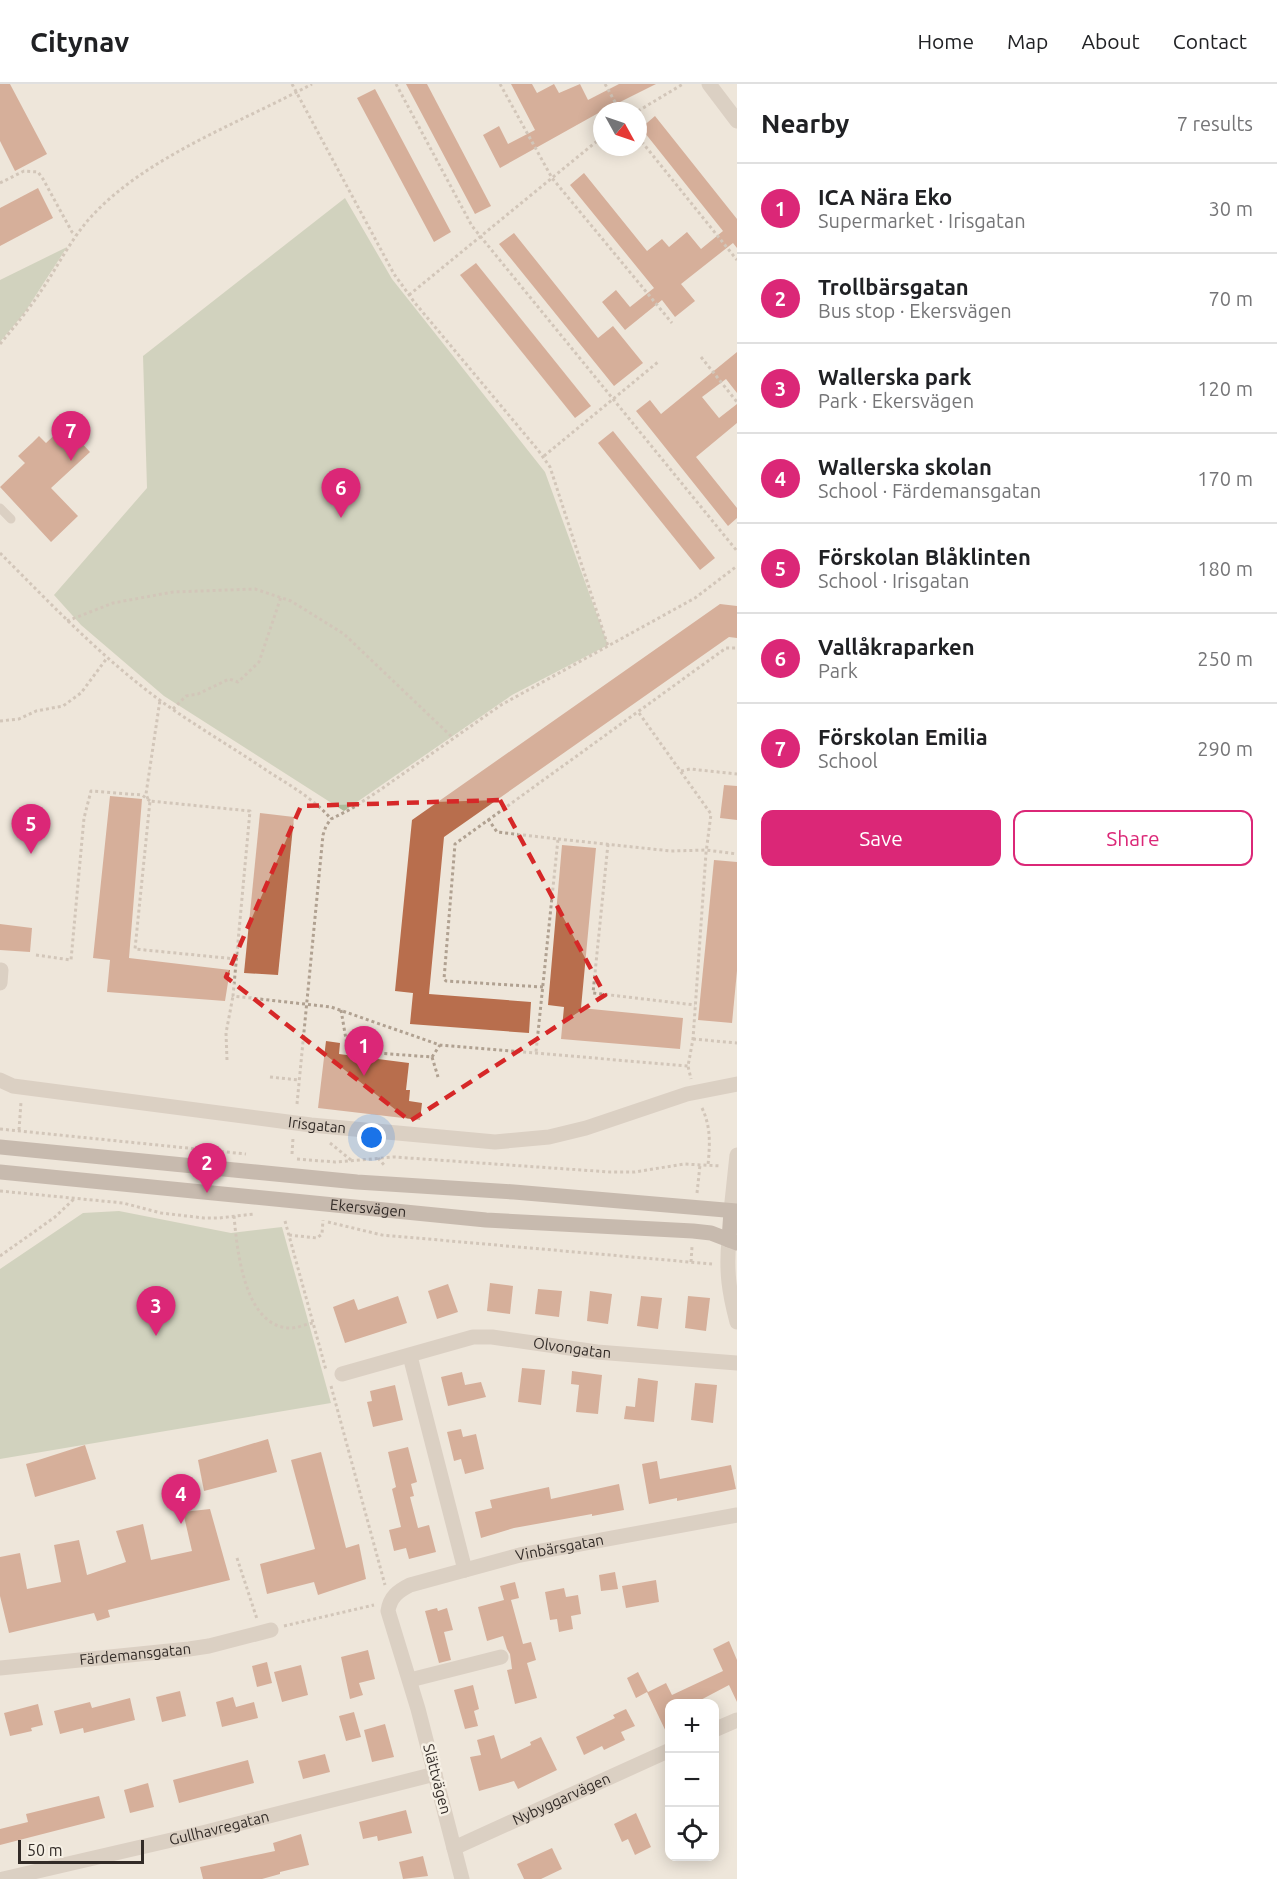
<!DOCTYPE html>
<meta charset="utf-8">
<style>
body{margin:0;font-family:Ubuntu,sans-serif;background:#f2f2f2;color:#202124}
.controls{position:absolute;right:18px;bottom:18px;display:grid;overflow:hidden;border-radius:12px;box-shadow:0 3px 15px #0003}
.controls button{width:54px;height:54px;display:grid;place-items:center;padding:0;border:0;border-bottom:2px solid #e0e0e0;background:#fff;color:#202124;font:30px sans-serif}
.compass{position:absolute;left:593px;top:18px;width:54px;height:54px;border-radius:50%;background:#fff;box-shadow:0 3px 15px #0003;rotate:130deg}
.scale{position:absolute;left:18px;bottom:15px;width:126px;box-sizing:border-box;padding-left:6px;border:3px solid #322b27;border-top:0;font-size:16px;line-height:21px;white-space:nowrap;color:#322b27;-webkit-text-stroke:4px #f6f0e5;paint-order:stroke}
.you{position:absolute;left:372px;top:1054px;width:21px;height:21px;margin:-15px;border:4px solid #fff;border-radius:50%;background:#1a73e8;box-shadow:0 0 0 9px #1a73e833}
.badge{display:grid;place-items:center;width:39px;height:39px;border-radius:50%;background:#db2777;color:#fff;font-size:20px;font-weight:700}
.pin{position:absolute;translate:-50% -50px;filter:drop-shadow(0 2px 3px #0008)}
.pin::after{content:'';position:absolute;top:32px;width:21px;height:18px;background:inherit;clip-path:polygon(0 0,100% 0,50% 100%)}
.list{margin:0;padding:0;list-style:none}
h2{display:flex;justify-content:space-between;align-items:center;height:78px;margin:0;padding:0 24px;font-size:26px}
h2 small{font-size:20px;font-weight:400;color:#757577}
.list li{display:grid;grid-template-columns:39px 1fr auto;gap:18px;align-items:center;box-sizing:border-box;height:90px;padding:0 24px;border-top:2px solid #e0e0e0}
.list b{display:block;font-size:22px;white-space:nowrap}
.list p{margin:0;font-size:20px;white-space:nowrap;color:#757577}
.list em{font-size:20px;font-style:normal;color:#757577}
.actions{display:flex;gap:12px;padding:18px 24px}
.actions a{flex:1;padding:14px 0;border:2px solid #db2777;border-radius:12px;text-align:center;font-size:21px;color:#db2777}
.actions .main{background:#db2777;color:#fff}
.icon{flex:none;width:33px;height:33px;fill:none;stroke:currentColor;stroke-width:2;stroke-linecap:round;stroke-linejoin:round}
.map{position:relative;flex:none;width:737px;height:1795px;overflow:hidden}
header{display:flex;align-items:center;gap:36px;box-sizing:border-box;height:84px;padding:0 30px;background:#fff;border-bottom:2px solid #e0e0e0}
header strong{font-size:28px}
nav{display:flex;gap:33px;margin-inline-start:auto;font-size:21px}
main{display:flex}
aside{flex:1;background:#fff}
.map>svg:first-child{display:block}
.green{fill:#aebb9b}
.building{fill:#b86e4d}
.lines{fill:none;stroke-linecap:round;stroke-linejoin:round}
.path{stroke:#b0a191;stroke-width:3;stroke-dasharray:3 3;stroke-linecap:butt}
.lane{stroke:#c4b6a7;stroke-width:9}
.street{stroke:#c4b6a7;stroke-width:15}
.secondary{stroke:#988679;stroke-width:15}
.marked{fill:none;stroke:#d62828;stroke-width:4.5;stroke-dasharray:12 8;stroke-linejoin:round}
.labels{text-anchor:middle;stroke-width:5;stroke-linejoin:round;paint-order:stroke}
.street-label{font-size:15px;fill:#322b27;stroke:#f6f0e5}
</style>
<header>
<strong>Citynav</strong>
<nav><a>Home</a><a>Map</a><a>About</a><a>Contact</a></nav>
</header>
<main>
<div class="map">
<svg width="737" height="1795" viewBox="0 0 737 1795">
<rect width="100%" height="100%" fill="#eee6da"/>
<g class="green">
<polygon points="345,114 392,195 545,388 608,561 512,611 344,727 164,612 81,541 54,511 147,404 143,272"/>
<polygon points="67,163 25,228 0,258 0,196"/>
<polygon points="119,1127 231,1149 282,1143 331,1319 0,1375 0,1185 83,1129"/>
</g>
<g class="building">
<polygon points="0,0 10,0 47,70 15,87 0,57"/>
<polygon points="406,0 427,0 491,122 475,130"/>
<polygon points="511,0 532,0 537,9 554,0 559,9 580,0 588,16 619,0 656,0 602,27 500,84 483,51 499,42 508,60 535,46"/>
<polygon points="375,5 451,148 434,158 357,14"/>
<polygon points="655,32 737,135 737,164 733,159 681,200 695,217 675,233 662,216 625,246 602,218 616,206 630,223 654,204 570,101 584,89 647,167 662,155 669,163 687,148 701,165 723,147 641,44"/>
<polygon points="38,104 53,134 0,162 0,124"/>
<polygon points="514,149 598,254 613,242 643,279 614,302 499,160"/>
<polygon points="476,179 591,322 575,334 460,191"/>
<polygon points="737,268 737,309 726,295 702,313 719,334 737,320 737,339 696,373 737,424 737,434 728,442 636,327 650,316 661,330"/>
<polygon points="65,341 90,368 51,404 78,432 51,458 0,403 25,379 18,372 32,359 39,352 46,359"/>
<polygon points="613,347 715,474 700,486 598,359"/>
<polygon points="720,520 737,522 737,554 729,553 444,753 429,910 531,918 529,949 410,940 413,909 395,907 412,736"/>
<polygon points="724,701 737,702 737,736 720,734"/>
<polygon points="110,712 142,715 129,874 230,886 225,917 107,908 110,876 93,874"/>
<polygon points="260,729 294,733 278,891 244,889"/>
<polygon points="562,761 596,764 581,924 683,934 680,965 561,955 564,923 548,921"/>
<polygon points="714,776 737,778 737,887 732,939 698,936"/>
<polygon points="0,840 32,844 30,868 0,866"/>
<polygon points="326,957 340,959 339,970 409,979 406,1006 410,1006 409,1017 422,1019 420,1036 318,1024"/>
<polygon points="490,1199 513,1202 510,1230 487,1227"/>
<polygon points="448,1200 458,1228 437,1235 428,1207"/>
<polygon points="538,1205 562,1207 559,1233 535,1230"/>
<polygon points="590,1207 612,1210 608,1240 587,1237"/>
<polygon points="398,1212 407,1239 345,1259 333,1223 354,1215 358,1226"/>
<polygon points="641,1212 662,1214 658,1245 637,1242"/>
<polygon points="688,1212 710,1214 706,1247 685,1244"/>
<polygon points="522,1284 545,1286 541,1321 518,1318"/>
<polygon points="572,1287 602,1291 598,1330 576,1328 579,1301 571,1300"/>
<polygon points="462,1288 465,1301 481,1298 486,1313 448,1322 441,1293"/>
<polygon points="638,1294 658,1297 654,1338 624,1335 626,1322 635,1323"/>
<polygon points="695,1299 717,1301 713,1339 691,1336"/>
<polygon points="395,1301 403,1336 373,1343 367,1318 372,1317 370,1307"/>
<polygon points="461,1345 463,1353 476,1350 484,1385 465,1390 461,1375 454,1377 447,1348"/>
<polygon points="268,1355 277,1388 204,1407 198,1376"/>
<polygon points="85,1361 96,1395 35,1413 26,1380"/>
<polygon points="408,1363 417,1398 411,1400 414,1412 410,1413 418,1444 429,1441 436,1468 409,1475 406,1464 394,1467 389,1446 401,1443 392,1405 396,1403 388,1368"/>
<polygon points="321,1368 346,1464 359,1460 366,1495 318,1511 314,1498 267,1510 260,1480 315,1465 291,1376"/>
<polygon points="657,1377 660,1395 731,1381 736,1405 677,1417 677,1414 649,1420 642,1380"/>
<polygon points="619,1400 624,1426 592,1432 592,1430 514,1444 481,1454 475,1428 492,1424 490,1416 549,1403 551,1415"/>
<polygon points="210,1425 230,1496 108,1526 110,1533 97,1537 94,1529 9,1549 0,1512 0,1473 20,1469 27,1505 61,1498 54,1461 79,1456 87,1491 126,1478 116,1447 143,1440 151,1476 192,1467 183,1428"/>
<polygon points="615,1488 618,1505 601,1507 599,1491"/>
<polygon points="656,1496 659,1518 626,1524 622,1502"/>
<polygon points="515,1498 519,1514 511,1516 523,1560 531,1558 536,1576 527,1579 537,1614 515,1620 507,1586 512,1585 510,1570 507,1565 503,1552 487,1557 478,1523 504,1516 500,1502"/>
<polygon points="564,1504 566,1513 578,1511 581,1530 571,1532 573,1545 559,1548 557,1535 550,1536 545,1508"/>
<polygon points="437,1524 438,1527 447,1524 453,1546 444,1548 451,1576 439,1579 425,1527"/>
<polygon points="729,1557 737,1576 737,1618 729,1601 693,1620 669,1620 669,1654 647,1608 636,1614 627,1594 638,1588 648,1608 666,1599 672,1611 723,1587 713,1565"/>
<polygon points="368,1566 375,1595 359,1599 363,1611 350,1615 341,1573"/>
<polygon points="267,1578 272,1599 257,1603 252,1582"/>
<polygon points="301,1581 308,1611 282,1618 274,1588"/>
<polygon points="473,1601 479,1625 474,1627 478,1642 465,1645 454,1606"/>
<polygon points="180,1607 186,1632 162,1638 156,1613"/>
<polygon points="233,1613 236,1623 254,1618 258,1634 222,1643 216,1618"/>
<polygon points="130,1614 135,1636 84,1649 83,1644 60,1650 54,1627 90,1618 92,1624"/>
<polygon points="38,1620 43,1641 31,1644 32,1647 10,1652 4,1629"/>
<polygon points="626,1625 635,1642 621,1648 625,1656 604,1666 602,1662 584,1671 576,1653 615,1634 613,1631"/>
<polygon points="354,1628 361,1653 346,1657 339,1632"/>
<polygon points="385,1640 394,1673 372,1678 364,1646"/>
<polygon points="494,1651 501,1675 531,1661 530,1658 541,1653 557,1686 518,1705 514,1697 479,1707 470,1673 481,1671 477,1656"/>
<polygon points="325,1670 330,1688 303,1695 298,1677"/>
<polygon points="248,1676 254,1699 179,1719 173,1696"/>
<polygon points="148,1699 154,1723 130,1729 124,1706"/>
<polygon points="99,1712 105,1734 0,1761 0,1745 28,1738 26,1730"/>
<polygon points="406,1726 412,1749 378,1757 377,1752 363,1755 359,1738"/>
<polygon points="636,1729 651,1763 635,1771 628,1755 622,1758 614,1740"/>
<polygon points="301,1750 309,1781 280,1788 280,1790 262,1795 203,1795 200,1783 275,1767 273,1759"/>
<polygon points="552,1764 562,1785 541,1795 524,1795 517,1780"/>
<polygon points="423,1772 428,1792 403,1795 399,1778"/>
</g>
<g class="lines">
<g class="path">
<polyline points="292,0 394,190 415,219 538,366 550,383 608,562"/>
<polyline points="396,0 472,142 737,467"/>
<polyline points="500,0 552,94 672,239"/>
<polyline points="605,0 620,27"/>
<polyline points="638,27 683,0"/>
<polyline points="638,53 737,176"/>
<polyline points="0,99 24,87 38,88 43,95 72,148 76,151"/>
<polyline points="409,211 602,53"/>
<path d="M0 260C17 240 33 220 47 198 61 176 73 153 90 134 146 72 240 39 312 0"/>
<polyline points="701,273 737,318"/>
<polyline points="544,372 658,278"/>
<path d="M0 469C53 522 104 576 165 620 199 644 235 665 269 688 291 702 314 715 331 735"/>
<polyline points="67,537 113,519 173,508 255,505 291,517 344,550 453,654"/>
<polyline points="173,625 186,612 198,610 229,595 238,598 259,578 281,513"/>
<polyline points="639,629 711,730 706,769 693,955 688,982 691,995"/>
<polyline points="0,637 19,635 36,627 63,622 81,609 107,574"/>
<polyline points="681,687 690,685 737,690"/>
<polyline points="148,715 146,710 160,616"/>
<polyline points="488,735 497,748 558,755 536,968"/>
<polyline points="558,755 671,767 706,766 737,770"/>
<polyline points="608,760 593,909 695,921"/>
<polyline points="36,871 71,876 84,734 91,707 142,711 150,717"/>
<polyline points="236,875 135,865 150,717 250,727 233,912 331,923 440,961 688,982"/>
<polyline points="543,903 446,897 444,895 455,760 726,564 737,564"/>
<polyline points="341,926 348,967 432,973 438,993"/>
<polyline points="693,955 737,959"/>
<polyline points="432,973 440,961"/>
<polyline points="227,976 226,949 233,912"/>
<polyline points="270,993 299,996"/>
<polyline points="297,1020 323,751 326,742 331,735 351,725 380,706 501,621 695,514 737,482"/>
<path d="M702 1024C711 1043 710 1060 708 1081"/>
<polyline points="0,1045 246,1070"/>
<polyline points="19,1046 21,1018"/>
<polyline points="330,1059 351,1076"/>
<polyline points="292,1070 293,1054"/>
<polyline points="378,1074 384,1081"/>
<polyline points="297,1075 335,1078 394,1073 610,1088 635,1088 684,1080 721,1082"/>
<polyline points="0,1107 123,1119 161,1129 204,1134 219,1134 254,1130"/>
<polyline points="697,1109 700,1081"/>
<path d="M234 1132C237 1165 244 1244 291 1244 298 1244 306 1240 313 1239"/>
<polyline points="285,1137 326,1286"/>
<polyline points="328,1138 382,1151 712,1180"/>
<polyline points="289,1151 317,1154 322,1150 323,1136"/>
<polyline points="0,1172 55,1133 75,1114"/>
<polyline points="691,1178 692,1163"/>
<polyline points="331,1302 385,1501"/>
<polyline points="237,1474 257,1535"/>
<polyline points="284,1542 374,1521"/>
</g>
<polyline class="lane" points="0,424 11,435"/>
<g class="street">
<polyline points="709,0 737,37"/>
<polyline points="0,899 1,886"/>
<path id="s1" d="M0 996 13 1002 311 1041 495 1058 549 1053 586 1044 687 1010 737 1000"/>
<polyline points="731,1127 737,1071"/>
<path d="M729 1156C726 1187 729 1208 737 1238"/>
<polyline points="410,1272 465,1486"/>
<path id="s2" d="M342 1290 473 1253H492L597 1268 737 1279"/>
<path id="s3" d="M0 1584 189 1565 209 1562 271 1546"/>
<polyline points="410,1596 501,1573"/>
<polyline points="714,1646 737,1636"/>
<path id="s4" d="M454 1764 670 1666"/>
<path id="s5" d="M3 1795 206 1748 435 1690"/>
<path id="s6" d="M462 1795 418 1625 388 1527C390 1513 398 1507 410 1501L520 1471 737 1431"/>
</g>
<g class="secondary">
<polyline points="0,1063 357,1098 514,1108 737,1127"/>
<path id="s7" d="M0 1088 486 1136 693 1147 711 1149 737 1159"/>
<polyline points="729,1156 731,1127"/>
</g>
</g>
<path d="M0 0H737V1795H0ZM500 716 605 911 410 1037 226 893 301 722Z" fill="#eee6da" fill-opacity=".55" fill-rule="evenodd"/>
<path class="marked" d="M500 716 605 911 410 1037 226 893 301 722Z"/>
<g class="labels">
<g class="street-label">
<text dy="5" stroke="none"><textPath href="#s1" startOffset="321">Irisgatan</textPath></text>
<text dy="5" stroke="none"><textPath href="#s7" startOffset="370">Ekersvägen</textPath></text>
<text dy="5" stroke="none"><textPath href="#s2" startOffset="236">Olvongatan</textPath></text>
<text dy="5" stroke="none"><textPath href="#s6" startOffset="468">Vinbärsgatan</textPath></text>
<text dy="5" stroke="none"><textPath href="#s3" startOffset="136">Färdemansgatan</textPath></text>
<text transform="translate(437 1695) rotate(75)" y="5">Slättvägen</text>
<text dy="5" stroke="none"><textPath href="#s4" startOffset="118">Nybyggarvägen</textPath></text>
<text dy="5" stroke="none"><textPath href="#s5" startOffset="222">Gullhavregatan</textPath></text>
</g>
</g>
</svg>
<div class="controls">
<button>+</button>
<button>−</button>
<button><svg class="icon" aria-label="locate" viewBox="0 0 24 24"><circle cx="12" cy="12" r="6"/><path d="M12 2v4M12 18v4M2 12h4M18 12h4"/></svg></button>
</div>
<svg class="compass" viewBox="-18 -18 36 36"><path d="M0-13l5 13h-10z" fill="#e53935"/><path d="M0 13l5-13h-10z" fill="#757577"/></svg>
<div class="scale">50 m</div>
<div class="you"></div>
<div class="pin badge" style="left:364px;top:992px">1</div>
<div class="pin badge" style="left:207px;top:1109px">2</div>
<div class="pin badge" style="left:156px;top:1252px">3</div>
<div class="pin badge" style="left:181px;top:1440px">4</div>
<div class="pin badge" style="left:31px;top:770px">5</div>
<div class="pin badge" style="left:341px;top:434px">6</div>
<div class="pin badge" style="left:71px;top:377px">7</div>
</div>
<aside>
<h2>Nearby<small>7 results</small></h2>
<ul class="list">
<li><span class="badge">1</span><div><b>ICA Nära Eko</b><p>Supermarket · Irisgatan</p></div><em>30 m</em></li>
<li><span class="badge">2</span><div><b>Trollbärsgatan</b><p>Bus stop · Ekersvägen</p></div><em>70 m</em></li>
<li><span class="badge">3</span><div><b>Wallerska park</b><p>Park · Ekersvägen</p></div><em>120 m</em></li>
<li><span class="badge">4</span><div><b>Wallerska skolan</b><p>School · Färdemansgatan</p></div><em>170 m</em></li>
<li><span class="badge">5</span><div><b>Förskolan Blåklinten</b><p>School · Irisgatan</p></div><em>180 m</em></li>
<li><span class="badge">6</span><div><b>Vallåkraparken</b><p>Park</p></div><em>250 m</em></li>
<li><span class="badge">7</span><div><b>Förskolan Emilia</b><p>School</p></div><em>290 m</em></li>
</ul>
<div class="actions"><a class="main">Save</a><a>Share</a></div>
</aside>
</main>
